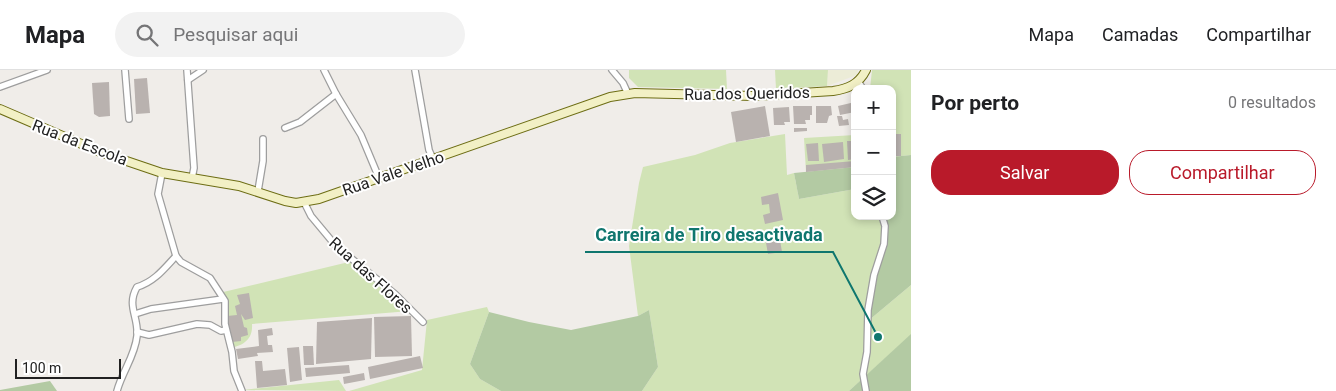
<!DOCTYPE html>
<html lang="pt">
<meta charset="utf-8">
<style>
body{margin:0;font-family:Roboto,sans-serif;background:#f2f2f2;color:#202124}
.controls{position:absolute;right:15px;top:15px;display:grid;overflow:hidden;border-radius:10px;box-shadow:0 2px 8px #0003}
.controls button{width:45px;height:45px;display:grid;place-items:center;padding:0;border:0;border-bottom:1px solid #e0e0e0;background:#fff;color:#202124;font:25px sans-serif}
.scale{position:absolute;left:15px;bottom:12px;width:106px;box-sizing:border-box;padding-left:5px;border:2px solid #212121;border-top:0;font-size:14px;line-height:18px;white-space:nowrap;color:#212121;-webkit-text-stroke:4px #fff;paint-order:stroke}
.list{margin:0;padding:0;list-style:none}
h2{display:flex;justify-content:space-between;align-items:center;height:65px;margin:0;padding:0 20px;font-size:21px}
h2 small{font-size:16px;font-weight:400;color:#757577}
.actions{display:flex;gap:10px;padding:15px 20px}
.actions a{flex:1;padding:11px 0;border:1px solid #b91a2a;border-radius:20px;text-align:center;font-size:18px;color:#b91a2a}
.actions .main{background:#b91a2a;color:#fff}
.icon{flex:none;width:28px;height:28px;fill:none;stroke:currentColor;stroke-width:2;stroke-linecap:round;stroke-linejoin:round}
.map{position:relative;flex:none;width:911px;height:321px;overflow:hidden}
header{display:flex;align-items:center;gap:30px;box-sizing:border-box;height:70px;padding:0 25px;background:#fff;border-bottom:1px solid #e0e0e0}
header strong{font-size:24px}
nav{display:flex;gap:28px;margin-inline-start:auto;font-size:18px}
.search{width:350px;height:45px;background:#f2f2f2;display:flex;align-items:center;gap:12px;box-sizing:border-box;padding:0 18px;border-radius:28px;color:#757577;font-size:19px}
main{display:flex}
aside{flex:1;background:#fff}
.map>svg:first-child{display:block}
.farmland{fill:#ececd7}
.grass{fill:#d1e3b6}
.forest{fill:#b3caa3}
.building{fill:#b9b2af}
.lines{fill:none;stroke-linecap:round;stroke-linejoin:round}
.street-casing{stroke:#9e9e9e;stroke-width:8}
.secondary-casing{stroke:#6d6d14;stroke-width:10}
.street{stroke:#fff;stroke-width:5.5}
.secondary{stroke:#f2f0c5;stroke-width:8}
.labels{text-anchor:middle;stroke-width:4;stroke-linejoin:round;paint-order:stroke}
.street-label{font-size:16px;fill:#212121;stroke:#fff}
.leader{fill:none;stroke:#0f766e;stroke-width:2}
.callout-dot{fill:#0f766e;stroke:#fff;stroke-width:2}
.callout-label{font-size:18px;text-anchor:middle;font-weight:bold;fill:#0f766e;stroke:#fff;stroke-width:4;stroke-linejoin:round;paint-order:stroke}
</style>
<header>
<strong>Mapa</strong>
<div class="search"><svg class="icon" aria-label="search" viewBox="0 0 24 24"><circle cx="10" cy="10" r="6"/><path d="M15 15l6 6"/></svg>Pesquisar aqui</div>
<nav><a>Mapa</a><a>Camadas</a><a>Compartilhar</a></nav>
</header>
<main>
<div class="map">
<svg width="911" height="321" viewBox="0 0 911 321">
<rect width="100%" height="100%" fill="#f0ede9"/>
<polygon class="farmland" points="828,0 858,0 857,5 827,16"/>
<g class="grass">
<polygon points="629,0 726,0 727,19 638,17 629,8"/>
<polygon points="775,0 828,0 827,16 776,19"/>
<polygon points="872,0 911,0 911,85 892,87 892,19 870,19"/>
<polygon points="785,64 787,105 794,103 799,129 855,119 855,146 882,146 885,156 868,251 911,215 911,265 849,321 642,321 658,297 649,240 638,246 629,176 639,113 643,97 695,85 730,73"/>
<polygon points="855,65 855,97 806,102 804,68"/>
<path d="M353 191 410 241 252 254C253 269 244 275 231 278L225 231 219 223Z"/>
<polygon points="487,237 489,242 470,294 480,309 501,321 349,321 422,300 427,250"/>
<polygon points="339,310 346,321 242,320"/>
</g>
<g class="forest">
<polygon points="911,85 911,215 868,251 868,240 884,174 882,146 892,146 892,87"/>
<polygon points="855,97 855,119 799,129 794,103"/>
<polygon points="649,240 658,297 642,321 501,321 480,309 470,294 489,242 529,252 571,260 638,246"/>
<polygon points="911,264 911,321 849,321"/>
<polygon points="50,311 57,321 0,321 0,320"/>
</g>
<g class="building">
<polygon points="147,8 150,43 136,44 134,9"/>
<polygon points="109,12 110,46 99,47 94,44 92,13"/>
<polygon points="855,32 855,42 840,45 838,36"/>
<polygon points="765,36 770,66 736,72 731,42"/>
<polygon points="793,36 812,36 812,45 810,45 810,50 805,50 806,54 794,54"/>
<polygon points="816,36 831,36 832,45 829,46 827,53 816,53"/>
<polygon points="789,37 790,52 784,52 785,55 774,55 773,38"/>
<polygon points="837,46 842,46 843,50 848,49 849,55 839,56"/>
<polygon points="794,58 807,58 807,61 794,62"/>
<rect x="892" y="64" width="9" height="22"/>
<polygon points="847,71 855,71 855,89 848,90"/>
<polygon points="843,72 844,89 824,92 822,74"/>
<polygon points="818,73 819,91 808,91 806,74"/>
<polygon points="855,91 855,97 806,102 806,95"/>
<polygon points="778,123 783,150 765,154 763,145 770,143 769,134 762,135 761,127"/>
<polygon points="780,170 782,182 768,184 766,173"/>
<polygon points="249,223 253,248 245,250 241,244 244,257 247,258 248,265 241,267 241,271 232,272 227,246 237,245 235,236 240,234 237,225"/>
<polygon points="411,246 412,286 375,287 374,247"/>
<polygon points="372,248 371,289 316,294 317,252"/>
<polygon points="272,258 273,265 267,266 268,275 272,275 273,282 257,283 258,286 238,289 236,279 259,276 258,260"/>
<polygon points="303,276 313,276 314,295 304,295"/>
<polygon points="299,277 302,310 290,312 287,278"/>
<polygon points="420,286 423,298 370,309 368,297"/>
<polygon points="255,291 262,291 263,301 285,299 287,315 257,318"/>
<polygon points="349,295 350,303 306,307 305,298"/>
<polygon points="364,303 365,310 344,314 343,307"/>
</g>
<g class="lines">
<defs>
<g id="street">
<polyline points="125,0 129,49"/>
<polyline points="187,0 194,98 192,108"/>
<polyline points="324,0 336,24 361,65 379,108"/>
<polyline points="415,0 429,80 433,89"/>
<polyline points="612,0 623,13 628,24"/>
<polyline points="188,10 203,0"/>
<polyline points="858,11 863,19"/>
<polyline points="0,17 47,0"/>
<polyline points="285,58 300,52 336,24"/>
<polyline points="162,103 158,124 176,186 181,192 210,208 225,231 225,254 232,282 234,301 242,321"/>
<polyline points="258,121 263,91 263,69"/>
<polyline points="304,132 311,146 336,176 395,224 423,252"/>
<polyline points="135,244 151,239 223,229"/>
<polyline points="137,262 149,265 197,254 210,255 221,261 226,260"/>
<path d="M117 321C122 302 135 286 137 266 139 247 126 236 137 217 154 212 164 199 176 186"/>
<polyline points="866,321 863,304 867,282 868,240 874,205 884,174 885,156 882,146"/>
</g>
<path id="secondary" d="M0 39 100 82 162 103 239 116 285 131 296 133 319 129 610 27 635 23 753 26 833 21C848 19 859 14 866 0"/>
</defs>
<use href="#street" class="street-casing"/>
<use href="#secondary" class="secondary-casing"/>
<use href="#street" class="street"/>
<use href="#secondary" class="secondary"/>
</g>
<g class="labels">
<g class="street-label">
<text transform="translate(747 23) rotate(-1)" y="6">Rua dos Queridos</text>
<text transform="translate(80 72) rotate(21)" y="6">Rua da Escola</text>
<text transform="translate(393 103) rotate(-19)" y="6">Rua Vale Velho</text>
<text transform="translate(371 205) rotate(42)" y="6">Rua das Flores</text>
</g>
</g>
<path class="leader" d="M878 267L833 182H585"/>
<circle class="callout-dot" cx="878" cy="267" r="5"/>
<g class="callout-label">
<text x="709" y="171">Carreira de Tiro desactivada</text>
</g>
</svg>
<div class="controls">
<button>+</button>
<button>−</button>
<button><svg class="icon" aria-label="layers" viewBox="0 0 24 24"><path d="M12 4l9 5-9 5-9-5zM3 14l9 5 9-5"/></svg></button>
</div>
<div class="scale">100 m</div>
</div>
<aside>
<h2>Por perto<small>0 resultados</small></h2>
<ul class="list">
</ul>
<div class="actions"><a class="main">Salvar</a><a>Compartilhar</a></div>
</aside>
</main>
